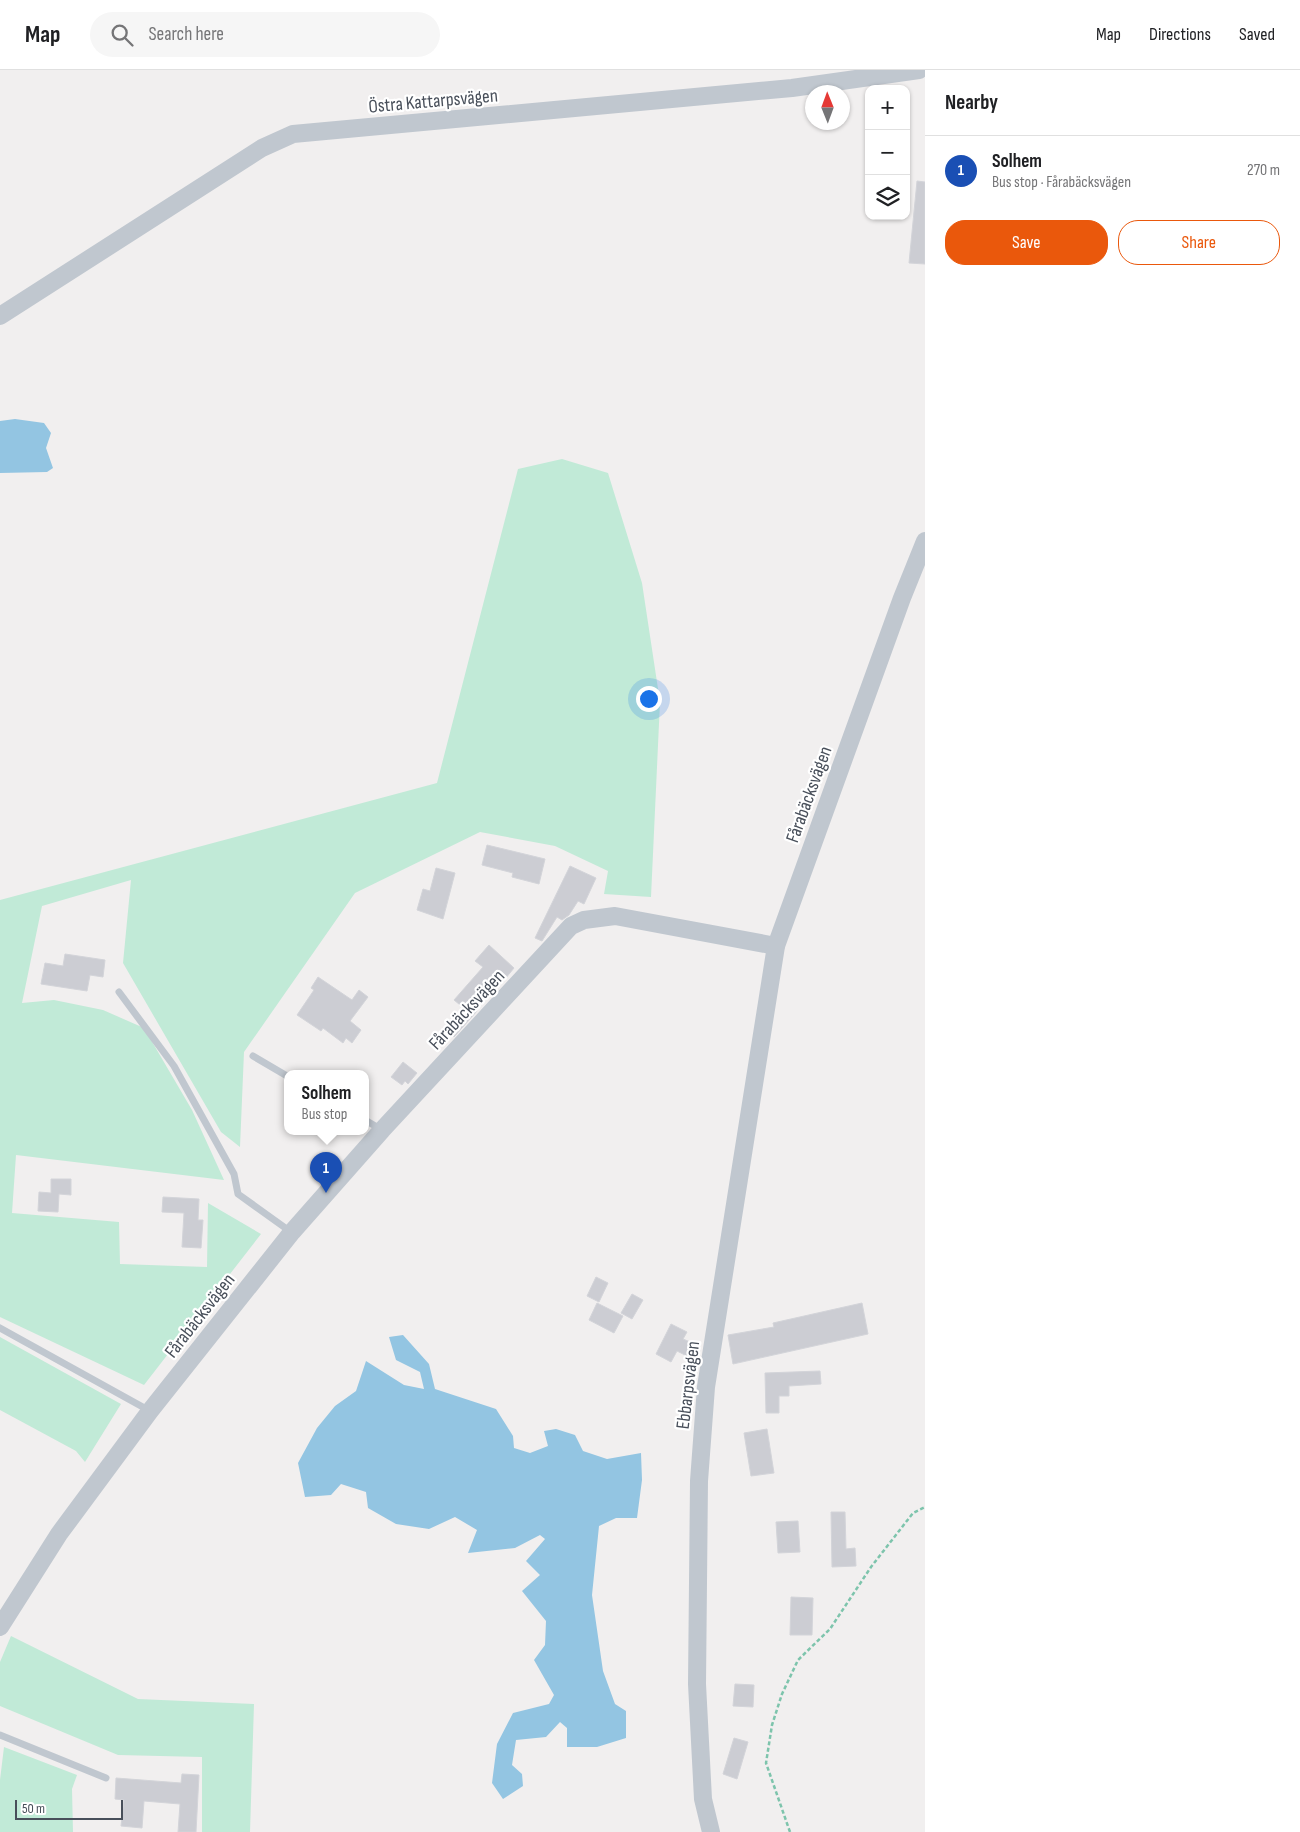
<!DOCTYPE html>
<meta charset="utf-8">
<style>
body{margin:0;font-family:"Sofia Sans Condensed",sans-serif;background:#f6f6f6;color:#202124}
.controls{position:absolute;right:15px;top:15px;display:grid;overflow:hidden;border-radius:10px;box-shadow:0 1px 4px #0004}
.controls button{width:45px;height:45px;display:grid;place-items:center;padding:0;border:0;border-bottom:1px solid #e0e0e0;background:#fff;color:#202124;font:25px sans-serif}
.compass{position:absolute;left:805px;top:15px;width:45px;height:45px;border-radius:50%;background:#fff;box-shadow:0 1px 4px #0004;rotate:359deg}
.scale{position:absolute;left:15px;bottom:12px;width:108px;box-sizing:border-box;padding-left:5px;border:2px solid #484f5a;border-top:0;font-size:14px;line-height:18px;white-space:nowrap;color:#484f5a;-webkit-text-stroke:4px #fff;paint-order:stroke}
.you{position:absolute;left:648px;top:628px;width:18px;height:18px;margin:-12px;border:4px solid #fff;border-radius:50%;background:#1a73e8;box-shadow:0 0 0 8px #1a73e833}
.badge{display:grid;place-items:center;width:32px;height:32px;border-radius:50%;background:#ea580c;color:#fff;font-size:16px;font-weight:700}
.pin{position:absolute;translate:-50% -41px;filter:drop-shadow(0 1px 2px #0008)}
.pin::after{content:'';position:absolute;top:26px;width:18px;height:15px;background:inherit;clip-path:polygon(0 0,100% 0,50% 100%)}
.popup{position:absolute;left:284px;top:1000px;width:85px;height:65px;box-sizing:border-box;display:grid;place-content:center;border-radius:10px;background:#fff;filter:drop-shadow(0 1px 4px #0005);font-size:16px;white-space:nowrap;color:#757577}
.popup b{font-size:19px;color:#202124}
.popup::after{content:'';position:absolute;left:50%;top:100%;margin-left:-10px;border:10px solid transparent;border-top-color:#fff}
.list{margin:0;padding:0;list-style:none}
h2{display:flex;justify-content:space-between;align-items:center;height:65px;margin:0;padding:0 20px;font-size:21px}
h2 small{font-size:16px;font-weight:400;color:#757577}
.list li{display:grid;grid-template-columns:32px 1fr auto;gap:15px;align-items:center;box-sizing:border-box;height:70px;padding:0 20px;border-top:1px solid #e0e0e0}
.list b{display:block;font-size:19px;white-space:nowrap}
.list p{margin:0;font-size:16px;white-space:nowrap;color:#757577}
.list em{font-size:16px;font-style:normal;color:#757577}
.actions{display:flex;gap:10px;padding:15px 20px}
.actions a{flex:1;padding:11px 0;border:1px solid #ea580c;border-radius:20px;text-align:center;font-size:18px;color:#ea580c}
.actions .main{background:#ea580c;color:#fff}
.icon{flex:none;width:28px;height:28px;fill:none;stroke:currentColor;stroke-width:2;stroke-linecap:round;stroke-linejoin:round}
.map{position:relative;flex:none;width:925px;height:1762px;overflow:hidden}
header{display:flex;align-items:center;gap:30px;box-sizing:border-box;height:70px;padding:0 25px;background:#fff;border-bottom:1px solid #e0e0e0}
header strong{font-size:24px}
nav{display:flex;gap:28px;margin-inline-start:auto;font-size:18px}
.search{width:350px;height:45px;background:#f6f6f6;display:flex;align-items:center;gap:12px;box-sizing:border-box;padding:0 18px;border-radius:28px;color:#757577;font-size:19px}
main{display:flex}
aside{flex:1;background:#fff}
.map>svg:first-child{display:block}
.green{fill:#c1ead7}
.water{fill:#93c5e2}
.building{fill:#cccdd3;stroke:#d3d4d9}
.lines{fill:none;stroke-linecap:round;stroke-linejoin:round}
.path{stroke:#7dc4ac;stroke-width:2.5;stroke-dasharray:4 2.5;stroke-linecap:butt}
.service{stroke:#c0c7cf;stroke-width:7}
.tertiary{stroke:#c0c7cf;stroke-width:18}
.labels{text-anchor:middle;stroke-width:4.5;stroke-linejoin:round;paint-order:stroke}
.street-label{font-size:19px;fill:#484f5a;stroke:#fff}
</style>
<header>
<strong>Map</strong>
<div class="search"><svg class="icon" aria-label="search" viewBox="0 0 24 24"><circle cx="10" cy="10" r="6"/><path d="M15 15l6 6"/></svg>Search here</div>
<nav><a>Map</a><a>Directions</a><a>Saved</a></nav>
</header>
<main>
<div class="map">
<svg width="925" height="1762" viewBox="0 0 925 1762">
<rect width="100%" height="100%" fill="#f1efef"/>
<g class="green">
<polygon points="562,389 608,403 642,513 660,632 651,827 604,824 608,801 555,776 480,762 355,823 244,982 240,1077 221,1062 123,893 131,810 42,836 22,933 54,930 103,940 144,958 192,1040 224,1110 16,1085 12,1143 119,1152 120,1194 207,1197 208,1133 261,1164 144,1315 0,1247 0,830 437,713 518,399"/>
<polygon points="0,1267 121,1334 85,1392 76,1381 0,1340"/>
<polygon points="11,1566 138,1629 254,1634 250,1762 202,1762 202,1687 118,1685 0,1636 0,1592"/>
<polygon points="4,1677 77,1705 72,1719 73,1762 0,1762 0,1710"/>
</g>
<g class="water">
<polygon points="15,349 44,353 51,363 46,378 53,398 47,402 0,403 0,351"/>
<polygon points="403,1265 429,1294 435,1319 496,1339 513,1366 514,1378 530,1383 548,1376 544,1361 556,1359 575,1365 583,1381 607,1389 641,1383 642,1410 637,1448 616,1448 599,1456 592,1525 603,1601 615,1634 626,1641 626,1668 597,1677 567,1677 567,1658 560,1652 546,1667 516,1670 512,1695 522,1704 523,1716 503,1729 492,1713 497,1674 513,1643 549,1634 554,1625 534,1590 545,1575 546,1551 522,1521 540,1505 526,1491 545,1469 540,1465 515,1478 468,1483 477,1460 455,1447 429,1459 396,1454 368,1438 366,1422 341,1414 331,1425 305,1427 298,1393 317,1358 335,1336 356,1321 366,1291 404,1315 424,1319 420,1302 396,1290 389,1267"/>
</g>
<g class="building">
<polygon points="917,111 925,112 925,194 909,193"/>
<polygon points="487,775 545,789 539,814 512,807 513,803 482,795"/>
<polygon points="570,796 596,808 584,834 578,831 569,845 562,850 557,847 542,871 535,868"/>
<polygon points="436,798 455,803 443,849 417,840 423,819 430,821"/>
<polygon points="489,875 514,898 501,914 497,910 473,937 477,941 454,967 446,960 465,939 454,930 483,897 475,891"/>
<polygon points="65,884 105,890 103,907 90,905 87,921 41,914 45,893 63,896"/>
<polygon points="318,907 352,930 359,920 368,927 350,951 361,960 352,973 346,968 343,973 323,958 321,961 297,945 314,920 311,918"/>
<polygon points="403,992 417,1003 408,1014 405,1011 402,1015 391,1007"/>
<polygon points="51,1109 71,1109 71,1125 59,1124 58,1142 38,1141 39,1122 51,1123"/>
<polygon points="163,1127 199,1129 198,1150 203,1150 201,1178 182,1177 184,1143 162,1142"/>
<polygon points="596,1207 608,1213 599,1232 587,1226"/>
<polygon points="632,1224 643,1230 632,1249 621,1243"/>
<polygon points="597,1233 623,1246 614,1263 589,1250"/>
<polygon points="862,1233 868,1264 733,1294 728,1265 774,1257 773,1253"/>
<polygon points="671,1254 687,1262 683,1269 695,1274 689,1287 677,1281 671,1292 656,1284"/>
<polygon points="820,1301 821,1314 789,1316 789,1326 779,1326 779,1343 766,1343 765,1303"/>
<polygon points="767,1359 774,1403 751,1406 744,1363"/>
<polygon points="831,1442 845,1442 846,1479 855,1478 856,1496 832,1497"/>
<polygon points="798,1451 800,1482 778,1483 776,1452"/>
<polygon points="791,1527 813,1528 812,1565 790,1565"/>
<polygon points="735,1614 754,1615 753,1637 733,1636"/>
<polygon points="734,1668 748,1672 737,1709 723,1704"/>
<polygon points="182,1704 199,1705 196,1762 178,1762 180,1734 144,1731 142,1758 121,1756 124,1730 115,1729 116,1708 181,1713"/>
</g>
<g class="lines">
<polyline class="path" points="790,1762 766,1693 772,1655 782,1624 798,1590 830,1559 871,1497 913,1443 925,1437"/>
<g class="service">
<polyline points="119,922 174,996 234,1104 238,1124 291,1162"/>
<polyline points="253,986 287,1006"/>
<polyline points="365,1050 382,1060"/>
<polyline points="0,1258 150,1341"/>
<polyline points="0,1665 106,1708"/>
</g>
<g class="tertiary">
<polyline points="0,246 262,78 293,64 792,18 919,0"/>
<polyline points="0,1557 59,1464 150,1341 292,1162 382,1060 571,856 584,850 615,846 776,876"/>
<polyline points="711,1762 703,1729 697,1614 699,1411 706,1317 776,876 902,528 925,471"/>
</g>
</g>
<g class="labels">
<g class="street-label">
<text transform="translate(433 30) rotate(-5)" y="7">Östra Kattarpsvägen</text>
<text transform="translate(808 724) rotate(-70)" y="7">Fårabäcksvägen</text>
<text transform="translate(466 939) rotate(-47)" y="7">Fårabäcksvägen</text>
<text transform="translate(199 1245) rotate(-52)" y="7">Fårabäcksvägen</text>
<text transform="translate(687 1315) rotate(-83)" y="7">Ebbarpsvägen</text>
</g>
</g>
</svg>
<div class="controls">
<button>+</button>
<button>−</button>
<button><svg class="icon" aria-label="layers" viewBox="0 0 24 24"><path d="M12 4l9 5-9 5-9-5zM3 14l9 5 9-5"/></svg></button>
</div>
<svg class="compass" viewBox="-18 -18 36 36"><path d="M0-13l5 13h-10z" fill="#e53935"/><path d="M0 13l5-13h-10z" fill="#757577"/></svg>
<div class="scale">50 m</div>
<div class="you"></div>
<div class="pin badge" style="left:326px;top:1123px;background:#1a4fb4">1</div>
<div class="popup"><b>Solhem</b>Bus stop</div>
</div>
<aside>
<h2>Nearby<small></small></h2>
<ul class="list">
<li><span class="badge" style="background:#1a4fb4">1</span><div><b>Solhem</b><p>Bus stop · Fårabäcksvägen</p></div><em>270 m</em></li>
</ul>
<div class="actions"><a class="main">Save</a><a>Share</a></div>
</aside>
</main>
